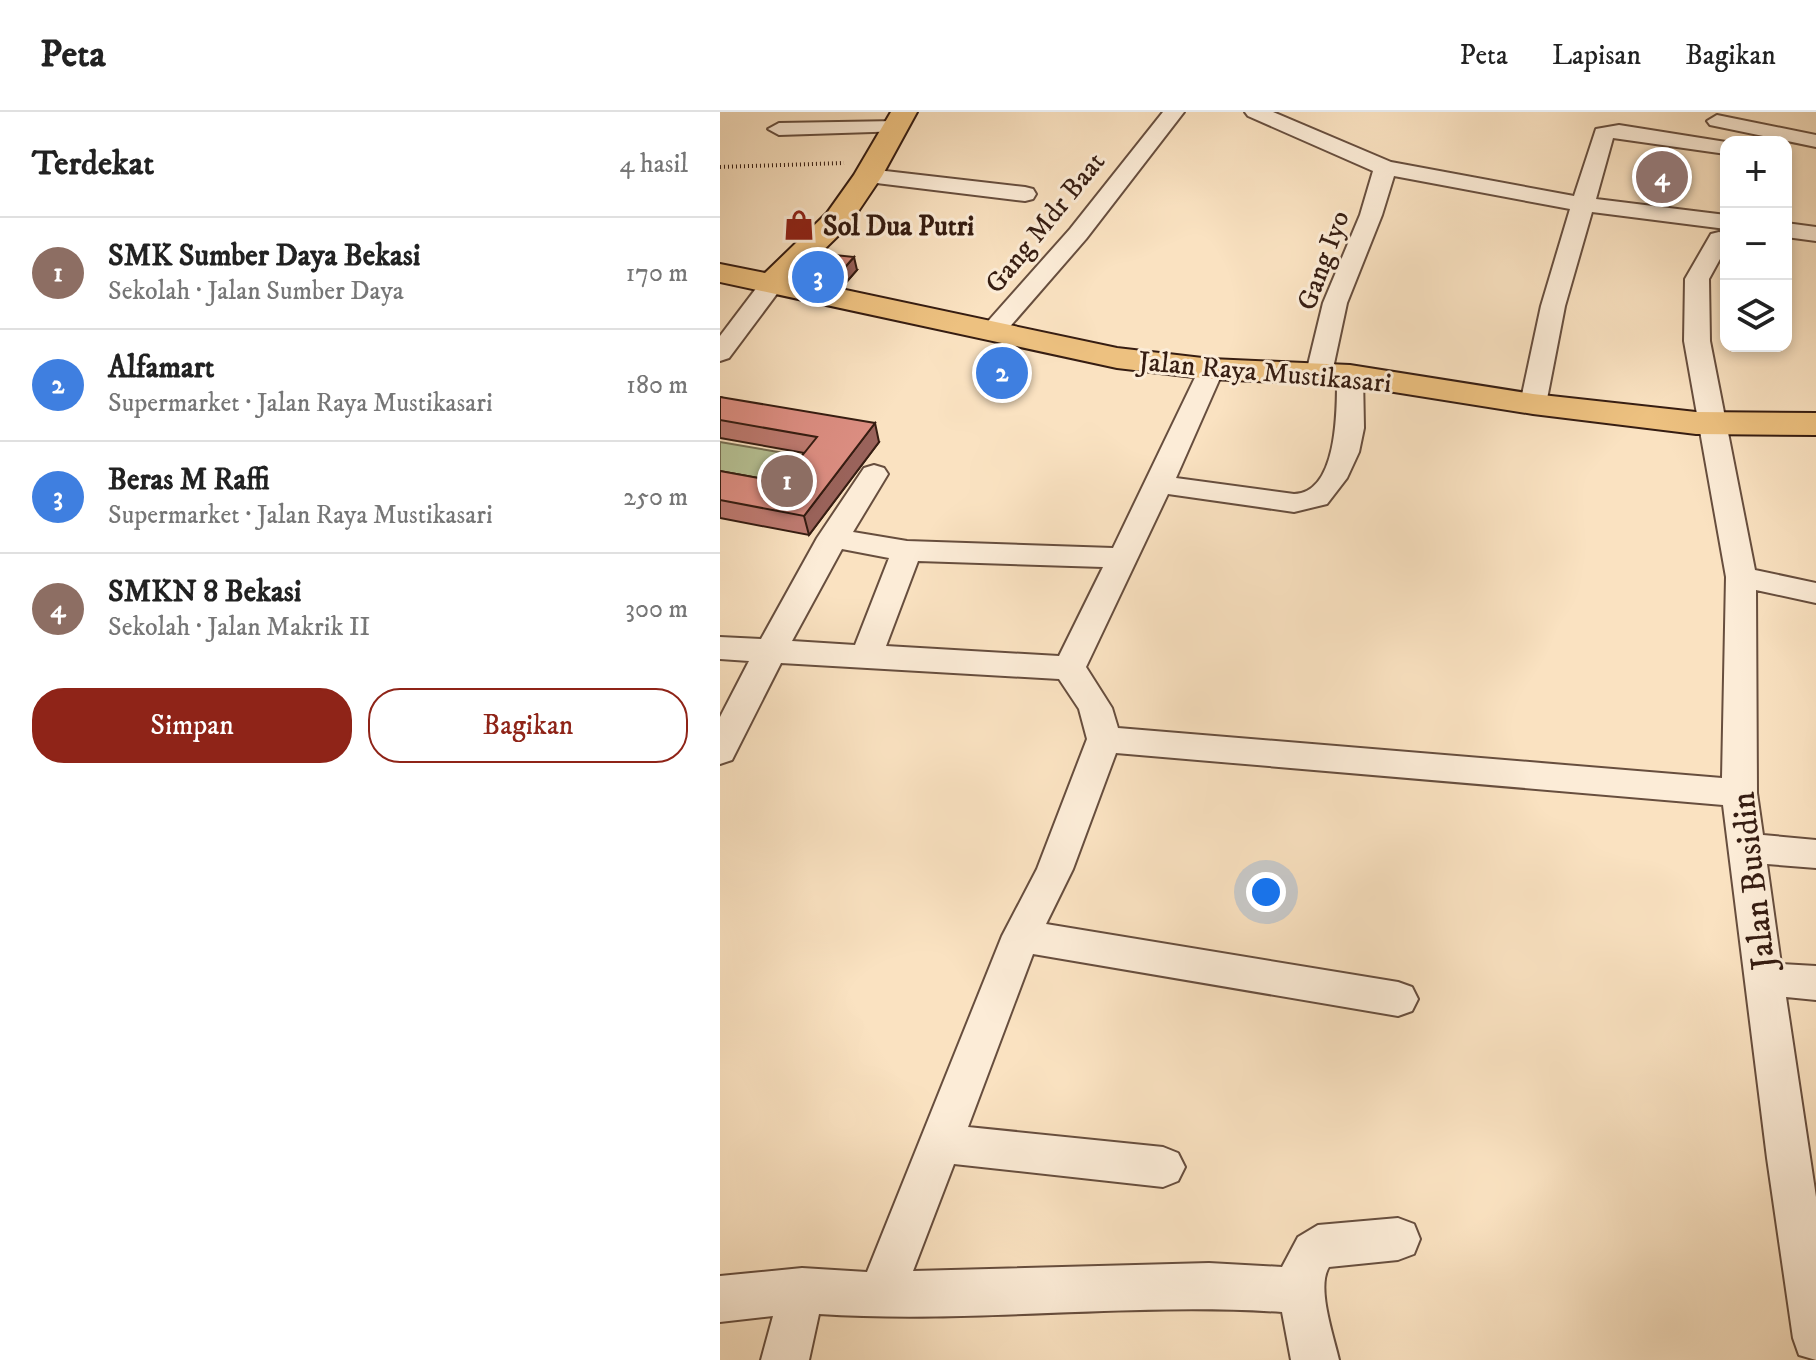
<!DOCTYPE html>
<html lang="id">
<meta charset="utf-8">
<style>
body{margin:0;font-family:"IM FELL DW Pica",serif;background:#f6f6f6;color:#222}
.controls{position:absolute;right:24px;top:24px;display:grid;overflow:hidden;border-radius:16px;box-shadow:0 4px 12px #0003}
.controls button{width:72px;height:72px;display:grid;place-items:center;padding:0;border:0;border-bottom:2px solid #e0e0e0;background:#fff;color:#222;font:40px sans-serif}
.you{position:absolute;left:546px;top:780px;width:28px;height:28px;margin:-20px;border:6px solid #fff;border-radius:50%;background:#1a73e8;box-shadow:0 0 0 12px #1a73e833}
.badge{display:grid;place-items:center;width:52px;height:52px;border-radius:50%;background:#8f2418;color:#fff;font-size:26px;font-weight:700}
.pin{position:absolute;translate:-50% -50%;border:4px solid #fff;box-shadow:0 2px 8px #0006}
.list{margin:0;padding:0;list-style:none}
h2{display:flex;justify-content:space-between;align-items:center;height:104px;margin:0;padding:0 32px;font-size:34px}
h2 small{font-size:26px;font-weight:400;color:#767676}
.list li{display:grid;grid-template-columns:52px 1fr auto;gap:24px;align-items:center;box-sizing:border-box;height:112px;padding:0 32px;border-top:2px solid #e0e0e0}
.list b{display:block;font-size:30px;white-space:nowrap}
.list p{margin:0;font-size:26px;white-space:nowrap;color:#767676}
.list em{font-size:26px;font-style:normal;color:#767676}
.actions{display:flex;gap:16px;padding:24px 32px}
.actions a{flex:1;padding:18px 0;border:2px solid #8f2418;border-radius:32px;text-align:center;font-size:28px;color:#8f2418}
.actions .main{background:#8f2418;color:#fff}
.icon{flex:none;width:44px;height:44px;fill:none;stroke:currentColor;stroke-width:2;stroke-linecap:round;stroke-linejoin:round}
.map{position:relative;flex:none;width:1096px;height:1248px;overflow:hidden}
header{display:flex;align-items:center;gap:48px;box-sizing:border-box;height:112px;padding:0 40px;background:#fff;border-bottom:2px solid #e0e0e0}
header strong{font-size:38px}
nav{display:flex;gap:44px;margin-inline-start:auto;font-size:28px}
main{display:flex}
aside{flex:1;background:#fff}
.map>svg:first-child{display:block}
.green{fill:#b8c497;stroke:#777054;stroke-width:2}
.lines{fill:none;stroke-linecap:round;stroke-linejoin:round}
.minor-casing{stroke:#674e3e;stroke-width:4}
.major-casing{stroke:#361d12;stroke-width:4}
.path{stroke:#361d12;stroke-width:4;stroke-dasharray:1 3;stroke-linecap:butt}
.minor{fill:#fcecd7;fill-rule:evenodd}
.major{fill:#edc180;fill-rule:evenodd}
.wall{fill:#bd7a70;stroke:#361d12;stroke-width:2}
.shaded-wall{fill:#9a635b;stroke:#361d12;stroke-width:2}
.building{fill:#dc8e82;stroke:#361d12;stroke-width:2}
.labels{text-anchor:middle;stroke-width:6;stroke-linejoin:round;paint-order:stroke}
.far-street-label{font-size:28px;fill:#361d12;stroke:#fcecd7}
.far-poi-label{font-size:28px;font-weight:bold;fill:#361d12;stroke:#fcecd7;text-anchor:start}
.street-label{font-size:34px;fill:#361d12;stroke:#fcecd7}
</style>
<header>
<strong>Peta</strong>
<nav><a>Peta</a><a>Lapisan</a><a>Bagikan</a></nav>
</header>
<main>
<aside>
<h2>Terdekat<small>4 hasil</small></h2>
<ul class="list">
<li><span class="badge" style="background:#8d6e63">1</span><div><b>SMK Sumber Daya Bekasi</b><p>Sekolah · Jalan Sumber Daya</p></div><em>170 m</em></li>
<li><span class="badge" style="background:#3f7fe0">2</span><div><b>Alfamart</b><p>Supermarket · Jalan Raya Mustikasari</p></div><em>180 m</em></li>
<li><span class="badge" style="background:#3f7fe0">3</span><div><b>Beras M Raffi</b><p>Supermarket · Jalan Raya Mustikasari</p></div><em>250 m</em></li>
<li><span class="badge" style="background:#8d6e63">4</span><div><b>SMKN 8 Bekasi</b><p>Sekolah · Jalan Makrik II</p></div><em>300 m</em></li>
</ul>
<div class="actions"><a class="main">Simpan</a><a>Bagikan</a></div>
</aside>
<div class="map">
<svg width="1096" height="1248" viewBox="0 0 1096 1248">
<rect width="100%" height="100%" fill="#fae2c1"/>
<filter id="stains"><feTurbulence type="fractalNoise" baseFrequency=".0025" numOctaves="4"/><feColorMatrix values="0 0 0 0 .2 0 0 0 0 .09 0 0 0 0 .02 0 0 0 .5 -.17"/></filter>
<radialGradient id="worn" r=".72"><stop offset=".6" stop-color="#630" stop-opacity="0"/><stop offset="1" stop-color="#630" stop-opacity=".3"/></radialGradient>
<polygon class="green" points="0,330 76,343 50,376 0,368"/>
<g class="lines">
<defs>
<g id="minor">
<polygon points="443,0 464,0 366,127 280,226 262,226 258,221 262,216 350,117"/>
<polygon points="525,0 553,0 671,50 854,84 876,17 899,13 1006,30 1006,42 893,26 876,87 1006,103 1006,117 872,100 845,194 826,292 823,298 803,298 800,292 821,194 850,97 674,64 662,103 627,191 612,261 608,267 590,267 586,261 603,191 640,103 653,59 528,4"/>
<polygon points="997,3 1096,23 1096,35 990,13 987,9"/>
<polygon points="177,9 188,15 184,19 59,23 48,17 59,11"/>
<polygon points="148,57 305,75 313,77 316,82 313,87 305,89 140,69 137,64 140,59"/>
<polygon points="1066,111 1096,115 1096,129 1066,125"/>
<path d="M999 120 1006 122V136L989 167 990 229 1035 458 1096 471V491L1036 478 1037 681 1043 723 1096 728V756L1047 752 1061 852 1096 854V888L1066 885 1096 1085V1248L1079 1243 1073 1226 1047 1046 1003 693 396 641 353 757 326 812 678 870 692 875 698 887 692 899 678 904 313 842 248 1015 443 1035 458 1041 465 1055 458 1069 443 1075 234 1052 193 1159 489 1151 562 1155 578 1125 598 1113 678 1106 694 1112 700 1127 694 1142 678 1148 609 1155C596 1175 614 1225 619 1248H571L562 1200C408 1190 254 1212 99 1202L89 1248H41L53 1204 0 1210V1164L82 1156 147 1160 282 824 317 757 367 627 359 597 339 567 61 551 12 648 0 652V605L29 549 0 547V525L41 527 97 426 144 356 154 353 164 356 168 362 133 420 187 429 393 436 482 251H500L504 257 456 366 574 382C619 381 617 293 617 263L621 257H639L643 263 644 316 639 340 627 366 607 392 574 400 448 382 366 555 392 596 398 616 1002 666 1006 465 964 229 965 167 991 122ZM122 437 169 446 135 533 72 529ZM198 449 383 455 339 544 166 534Z"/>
<polygon points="53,164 62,166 65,171 9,246 0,249 0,224 44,166"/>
</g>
<polygon id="major" points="171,0 197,0 162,64 129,113 74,167 397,236 491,247 630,253 813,282 976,300 1096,301 1096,323 976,322 813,302 630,273 491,267 397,256 0,170 0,152 45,161 107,101 134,63"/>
</defs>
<use href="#minor" class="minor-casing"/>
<use href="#major" class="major-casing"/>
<polyline class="path" points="0,55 124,51"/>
<use href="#minor" class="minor"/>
<use href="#major" class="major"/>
</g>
<g class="wall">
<polygon points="83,155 137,158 123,174 86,168"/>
<polygon points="0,285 159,330 89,423 0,406 0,359 61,370 84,341 0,326"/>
</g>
<g class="shaded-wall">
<polygon points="134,145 137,158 123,174 120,161"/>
<polygon points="155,311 159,330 89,423 84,404"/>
</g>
<g class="building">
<polygon points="95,141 134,145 120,161 83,155"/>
<polygon points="0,285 155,311 84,404 0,388 0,359 61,370 97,325 0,308"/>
</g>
<defs>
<symbol id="shop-bare" viewBox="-9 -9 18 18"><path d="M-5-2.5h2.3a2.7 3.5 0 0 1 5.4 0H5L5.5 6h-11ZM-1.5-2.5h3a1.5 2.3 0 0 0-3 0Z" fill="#8f2418" stroke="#fcecd7" stroke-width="2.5" paint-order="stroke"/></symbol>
</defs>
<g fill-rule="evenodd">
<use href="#shop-bare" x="57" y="91" width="44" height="44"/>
</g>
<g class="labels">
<g class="far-street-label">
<text transform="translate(324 110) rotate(-51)" y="10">Gang Mdr Baat</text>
<text transform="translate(602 148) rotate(-70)" y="10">Gang Iyo</text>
<text transform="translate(545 259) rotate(5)" y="10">Jalan Raya Mustikasari</text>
</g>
<g class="far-poi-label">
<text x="103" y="123">Sol Dua Putri</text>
</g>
<g class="street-label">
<text transform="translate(1032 769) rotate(-97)" y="12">Jalan Busidin</text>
</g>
</g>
<rect width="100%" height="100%" filter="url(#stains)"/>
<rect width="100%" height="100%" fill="url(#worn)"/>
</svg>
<div class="controls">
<button>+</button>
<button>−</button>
<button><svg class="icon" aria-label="layers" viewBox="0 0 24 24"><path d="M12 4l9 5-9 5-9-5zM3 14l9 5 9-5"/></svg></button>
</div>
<div class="you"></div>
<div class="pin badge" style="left:67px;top:369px;background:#8d6e63">1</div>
<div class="pin badge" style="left:282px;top:261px;background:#3f7fe0">2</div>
<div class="pin badge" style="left:98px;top:165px;background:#3f7fe0">3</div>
<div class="pin badge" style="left:942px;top:65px;background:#8d6e63">4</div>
</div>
</main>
